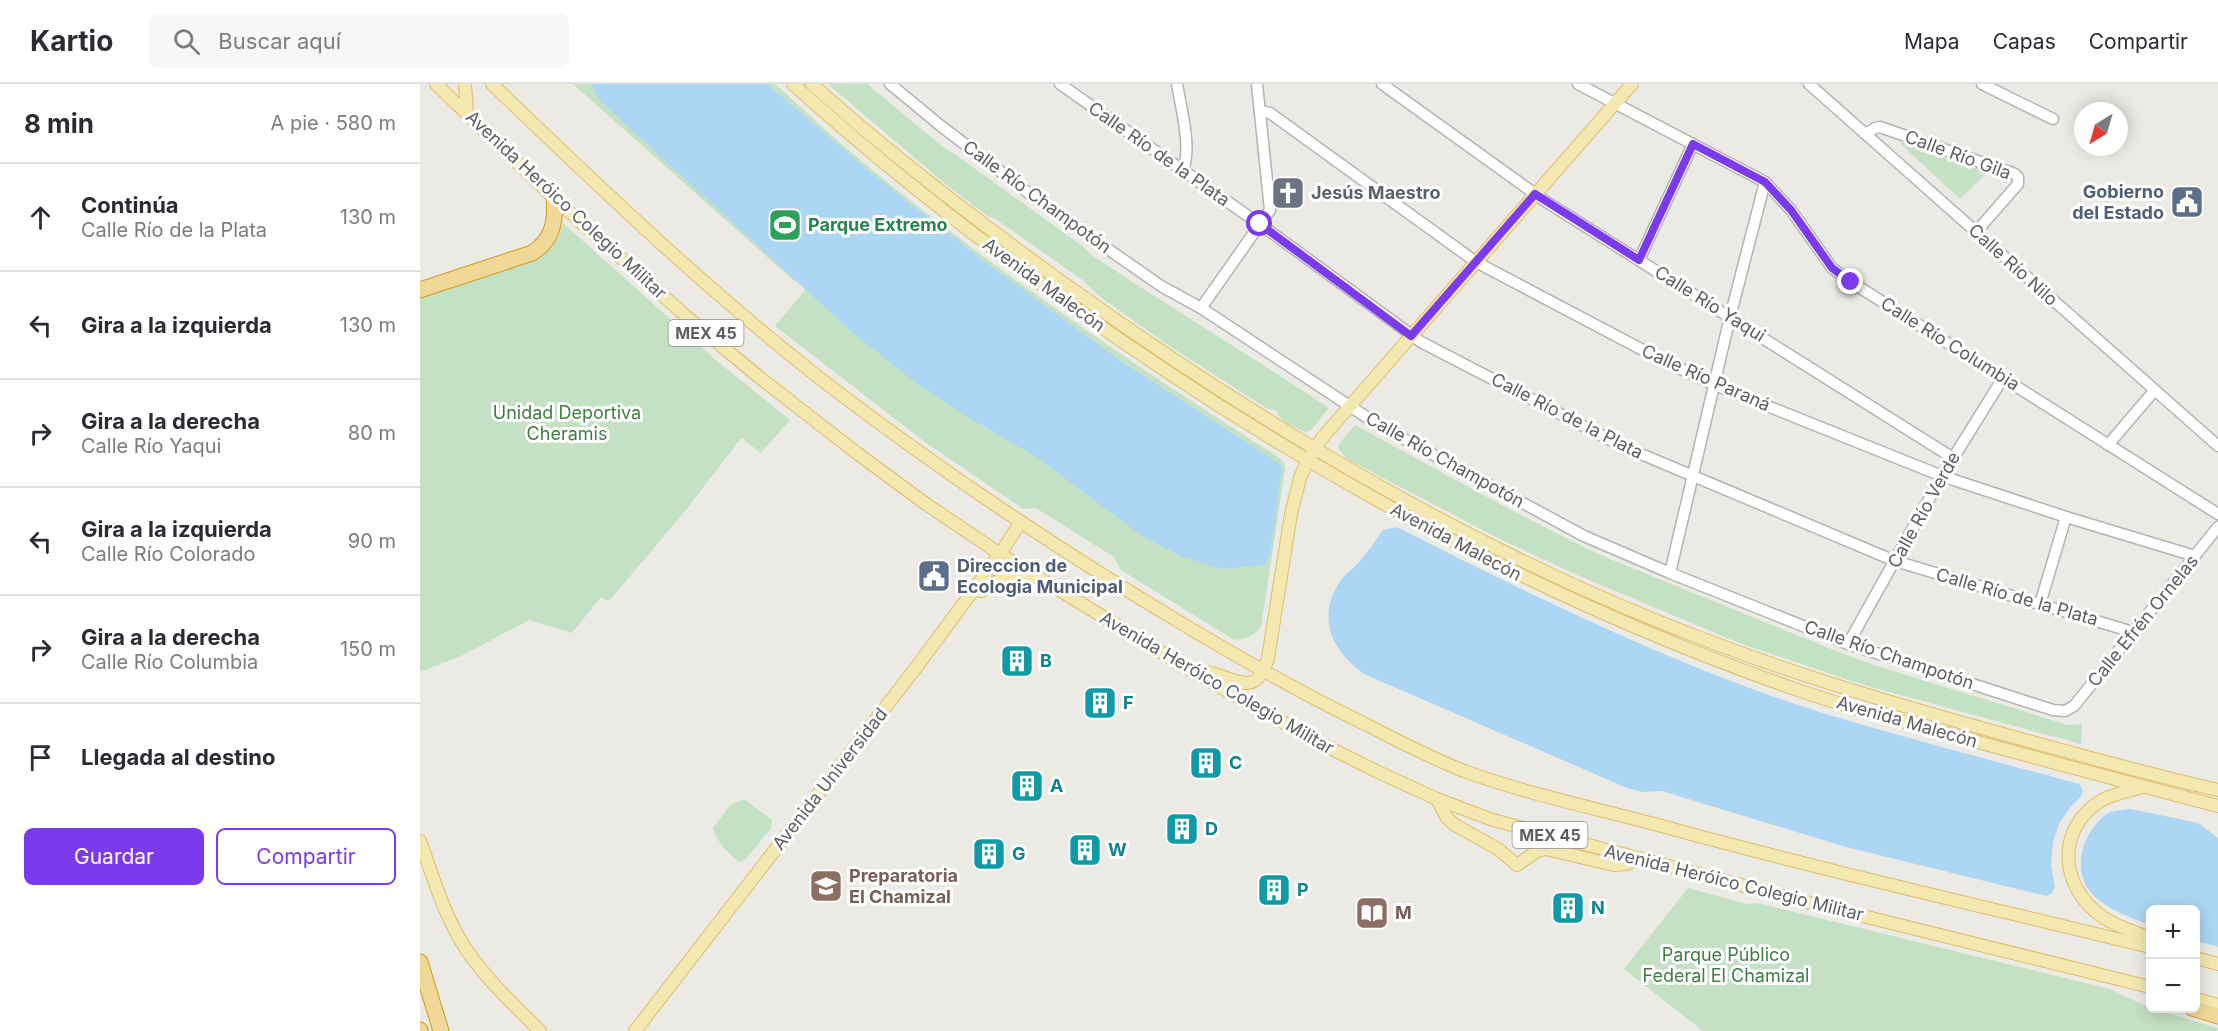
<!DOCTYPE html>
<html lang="es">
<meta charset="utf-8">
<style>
body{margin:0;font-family:Inter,sans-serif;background:#f7f7f7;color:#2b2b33}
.controls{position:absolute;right:18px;bottom:18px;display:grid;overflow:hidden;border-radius:9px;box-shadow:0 3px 15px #0003}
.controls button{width:54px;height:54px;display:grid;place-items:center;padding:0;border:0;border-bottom:2px solid #e1e1e2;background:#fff;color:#2b2b33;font:30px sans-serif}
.compass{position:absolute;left:1654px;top:18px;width:54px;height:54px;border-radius:50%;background:#fff;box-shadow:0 3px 15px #0003;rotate:217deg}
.stop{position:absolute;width:18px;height:18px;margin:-14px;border:4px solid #7c3aed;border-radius:50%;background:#fff}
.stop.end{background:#7c3aed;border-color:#fff;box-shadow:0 2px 6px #0008}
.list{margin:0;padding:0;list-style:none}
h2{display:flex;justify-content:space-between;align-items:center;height:78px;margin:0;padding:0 24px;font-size:26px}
h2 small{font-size:20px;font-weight:400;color:#7c7c81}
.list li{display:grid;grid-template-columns:39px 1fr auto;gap:18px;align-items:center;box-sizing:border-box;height:108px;padding:0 24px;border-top:2px solid #e1e1e2}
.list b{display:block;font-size:22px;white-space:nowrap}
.list p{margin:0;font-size:20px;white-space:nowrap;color:#7c7c81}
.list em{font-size:20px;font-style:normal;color:#7c7c81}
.actions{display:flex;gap:12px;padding:18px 24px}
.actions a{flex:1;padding:14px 0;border:2px solid #7c3aed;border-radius:9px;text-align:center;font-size:21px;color:#7c3aed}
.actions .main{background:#7c3aed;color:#fff}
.icon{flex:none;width:33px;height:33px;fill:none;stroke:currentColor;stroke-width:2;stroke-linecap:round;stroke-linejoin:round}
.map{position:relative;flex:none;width:1798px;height:947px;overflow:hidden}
header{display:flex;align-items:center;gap:36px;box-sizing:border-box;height:84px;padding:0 30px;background:#fff;border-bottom:2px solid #e1e1e2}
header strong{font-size:28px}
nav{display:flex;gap:33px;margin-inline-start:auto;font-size:21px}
.search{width:420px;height:54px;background:#f7f7f7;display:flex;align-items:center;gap:15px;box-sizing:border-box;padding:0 21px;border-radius:9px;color:#7c7c81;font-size:22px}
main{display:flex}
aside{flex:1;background:#fff}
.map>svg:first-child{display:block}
.green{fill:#c4e1c3}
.water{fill:#acd6f4}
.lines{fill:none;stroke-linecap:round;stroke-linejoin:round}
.minor-casing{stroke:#b1b4b7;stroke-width:13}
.major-casing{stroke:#dfbd6a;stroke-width:14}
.highway-casing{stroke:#d3981d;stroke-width:17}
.minor{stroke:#fff;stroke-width:10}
.major{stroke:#f4e8b1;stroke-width:12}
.highway{stroke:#efd898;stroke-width:15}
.route{stroke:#7c3aed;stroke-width:8}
.labels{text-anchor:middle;stroke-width:6;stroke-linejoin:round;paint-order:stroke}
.shield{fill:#fff;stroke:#8d8f91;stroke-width:1.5}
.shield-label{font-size:16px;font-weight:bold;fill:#5c5f62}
.street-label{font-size:18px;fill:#5c5f62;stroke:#fff}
.service-label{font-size:18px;font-weight:bold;fill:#4e5e75;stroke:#fff;text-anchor:end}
.worship-label{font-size:18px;font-weight:bold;fill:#5b616d;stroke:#fff;text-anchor:start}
.leisure-label{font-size:18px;font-weight:bold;fill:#27864d;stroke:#fff;text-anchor:start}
.park-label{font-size:18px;fill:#3f7e41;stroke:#fff}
.culture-label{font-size:18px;font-weight:bold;fill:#0d838f;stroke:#fff;text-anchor:start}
.education-label{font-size:18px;font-weight:bold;fill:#785e54;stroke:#fff;text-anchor:start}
</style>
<header>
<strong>Kartio</strong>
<div class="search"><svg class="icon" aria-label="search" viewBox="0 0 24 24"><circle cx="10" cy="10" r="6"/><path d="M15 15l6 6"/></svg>Buscar aquí</div>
<nav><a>Mapa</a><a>Capas</a><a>Compartir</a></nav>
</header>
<main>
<aside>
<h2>8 min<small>A pie · 580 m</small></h2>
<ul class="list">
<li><svg class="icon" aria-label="ahead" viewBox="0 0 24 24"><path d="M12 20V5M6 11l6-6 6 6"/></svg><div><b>Continúa</b><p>Calle Río de la Plata</p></div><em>130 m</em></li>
<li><svg class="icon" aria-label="left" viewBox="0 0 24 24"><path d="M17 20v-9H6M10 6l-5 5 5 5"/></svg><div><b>Gira a la izquierda</b></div><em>130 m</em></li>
<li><svg class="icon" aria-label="right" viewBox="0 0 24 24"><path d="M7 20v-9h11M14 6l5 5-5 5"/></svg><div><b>Gira a la derecha</b><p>Calle Río Yaqui</p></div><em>80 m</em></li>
<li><svg class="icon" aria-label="left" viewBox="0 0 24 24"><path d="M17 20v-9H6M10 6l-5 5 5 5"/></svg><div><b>Gira a la izquierda</b><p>Calle Río Colorado</p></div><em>90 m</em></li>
<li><svg class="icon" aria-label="right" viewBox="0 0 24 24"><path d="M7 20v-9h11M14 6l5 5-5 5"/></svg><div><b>Gira a la derecha</b><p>Calle Río Columbia</p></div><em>150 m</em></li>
<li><svg class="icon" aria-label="arrive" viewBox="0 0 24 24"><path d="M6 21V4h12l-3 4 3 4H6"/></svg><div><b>Llegada al destino</b></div></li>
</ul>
<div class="actions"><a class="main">Guardar</a><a>Compartir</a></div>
</aside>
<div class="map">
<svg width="1798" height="947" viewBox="0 0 1798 947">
<rect width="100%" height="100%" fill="#eceae4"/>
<g class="green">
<path d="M153 0H355C390 31 424 64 461 93 586 194 719 285 855 371L864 378 865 386 841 543C833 553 826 555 814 556L701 486 694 473 616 424 603 425 505 358 355 242 391 199 381 190 374 197Z"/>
<path d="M408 0H447L524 64 533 69 661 161 673 172C751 224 831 272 909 324L890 347 885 348C873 341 862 341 856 326L848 325 751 263 680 213 664 197 574 134 567 132 522 97Z"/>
<polygon points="1481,58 1568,88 1540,115 1480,59"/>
<path d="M143 139 297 277 370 336 341 369 321 354 266 426 189 517 181 513 152 549 109 536 43 571 0 588V214L118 176C131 166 139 155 143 139Z"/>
<polygon points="935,341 1078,419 1173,468 1411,565 1457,582 1648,641 1662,640 1661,660 1444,601 1319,559 1157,491 1076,453 927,375 918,364 919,360"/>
<path d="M324 715 352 736 351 744 325 776 319 778C309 770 296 757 293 744L310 721Z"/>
<polygon points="1268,804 1327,820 1337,819 1690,905 1730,924 1798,944 1798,947 1283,947 1204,885"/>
</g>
<g class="water">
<polygon points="171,0 347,0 450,88 562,176 699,276 860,380 862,385 850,471 844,481 801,485 761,472 722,452 619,375 548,333 500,302 435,251 179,16"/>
<path d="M977 443C1113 512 1260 585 1406 630 1489 655 1575 677 1659 700L1663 706 1661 712 1649 725 1639 740 1633 758 1631 781 1635 803 1632 809 1626 812 1426 763 1242 707 1223 708 1207 704 944 590C913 567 896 536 919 499 923 491 932 486 938 479 947 469 955 457 963 446Z"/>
<path d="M1711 725 1778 739 1798 754V863L1776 857V826H1730V841C1709 833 1690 827 1673 811 1653 791 1660 756 1678 738 1681 735 1684 731 1688 729 1695 726 1704 726 1711 725Z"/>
</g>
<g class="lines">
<defs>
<g id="minor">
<polyline points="470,0 521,42 619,117 741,202 781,224 960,342 1164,452 1250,489 1428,560 1633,626 1645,627 1654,622 1798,443"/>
<polyline points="640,0 855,151 1001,258 1202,362 1475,477 1713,548"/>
<path d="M757 0C761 24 772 64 763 86"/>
<polyline points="962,0 1125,117 1533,374"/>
<polyline points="1158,0 1345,98 1371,126 1412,184 1431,198 1798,430"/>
<polyline points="1389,0 1798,362"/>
<polyline points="1562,0 1633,35"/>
<polyline points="840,27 850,29 1056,178 1240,275 1295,301 1522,392 1646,433 1775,472"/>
<polyline points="1445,50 1455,44 1460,43 1595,90 1598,93 1598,100 1556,148"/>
<polyline points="1219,176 1273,60"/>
<polyline points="781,224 850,126 837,0"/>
<polyline points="1688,361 1734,307"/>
<polyline points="1250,489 1310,233 1345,98"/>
<polyline points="1620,520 1646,433"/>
<polyline points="1428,560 1522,392 1583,294"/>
</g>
<g id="major">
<polyline points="16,0 134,114 268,234 339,293 438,370 506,420 580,470 772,587 894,656 956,687 1017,715 1073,736 1374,815 1730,903"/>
<polyline points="45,0 47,30"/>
<path d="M72 0C182 106 293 212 415 306 524 389 638 465 756 536 819 574 883 610 949 642 980 658 1011 674 1044 687 1107 710 1174 724 1238 741 1401 786 1566 823 1730 863"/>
<path d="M373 0C459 78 551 150 646 218 871 379 1113 514 1375 605 1431 625 1489 639 1547 655 1630 678 1714 700 1798 722"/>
<path d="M392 0C475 75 565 143 656 208 855 350 1069 476 1299 561 1403 600 1506 629 1612 658 1674 675 1736 692 1798 706"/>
<path d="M554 506 562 507C579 492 596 493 618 493"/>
<path d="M776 587C783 588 789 588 795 590 823 599 837 610 848 574L871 430 880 394 887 378 902 354 930 322 1212 0"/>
<path d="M1722 703C1709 707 1694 710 1682 716 1634 745 1640 805 1684 834 1698 843 1715 848 1730 854"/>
<polyline points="1017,715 1027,734 1035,741 1078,765 1097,781 1117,767 1126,765 1194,781 1207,780 1219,774"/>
<path d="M0 757C14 795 25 835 48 868 68 897 95 922 120 947"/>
<polyline points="1776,874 1798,880"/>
<polyline points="1776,915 1798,921"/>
<polyline points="215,947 498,581 580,470 600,439"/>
</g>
<g id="highway">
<path d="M0 206 112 169C133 156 136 137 134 114"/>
<polyline points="0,878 21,947"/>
<polyline points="1772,924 1798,932"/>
<polyline points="0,946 0,947"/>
</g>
</defs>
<use href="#minor" class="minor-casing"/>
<use href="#major" class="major-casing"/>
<use href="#highway" class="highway-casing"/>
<use href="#minor" class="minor"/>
<use href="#major" class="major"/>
<use href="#highway" class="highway"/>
</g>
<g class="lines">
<polyline class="route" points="840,140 991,252 1115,110 1219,176 1273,60 1345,98 1371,126 1412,184 1431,198"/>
</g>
<defs>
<symbol id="church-square" viewBox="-11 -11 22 22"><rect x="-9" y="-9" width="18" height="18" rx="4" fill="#6b7280" stroke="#fff"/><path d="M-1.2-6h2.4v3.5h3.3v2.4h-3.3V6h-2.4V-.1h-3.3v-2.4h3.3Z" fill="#fff"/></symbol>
<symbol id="civic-square" viewBox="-11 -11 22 22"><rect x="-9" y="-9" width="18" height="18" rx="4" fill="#5c6f8a" stroke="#fff"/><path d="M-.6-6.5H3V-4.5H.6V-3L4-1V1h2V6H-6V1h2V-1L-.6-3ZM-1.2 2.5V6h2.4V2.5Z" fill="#fff"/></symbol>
<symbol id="stadium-square" viewBox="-11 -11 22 22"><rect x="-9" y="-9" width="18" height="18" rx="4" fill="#2e9e5b" stroke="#fff"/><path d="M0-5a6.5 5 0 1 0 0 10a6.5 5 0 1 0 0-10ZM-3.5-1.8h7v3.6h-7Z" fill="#fff"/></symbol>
<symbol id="building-square" viewBox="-11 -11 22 22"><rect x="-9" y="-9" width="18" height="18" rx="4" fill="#0f9aa8" stroke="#fff"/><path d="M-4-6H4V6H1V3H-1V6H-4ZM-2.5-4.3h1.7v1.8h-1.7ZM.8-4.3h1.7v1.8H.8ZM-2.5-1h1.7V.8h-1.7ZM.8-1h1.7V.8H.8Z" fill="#fff"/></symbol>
<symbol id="school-square" viewBox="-11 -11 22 22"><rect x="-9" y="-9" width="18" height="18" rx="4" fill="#8d6e63" stroke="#fff"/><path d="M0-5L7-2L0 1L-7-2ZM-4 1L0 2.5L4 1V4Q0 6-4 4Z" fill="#fff"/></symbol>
<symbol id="library-square" viewBox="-11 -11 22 22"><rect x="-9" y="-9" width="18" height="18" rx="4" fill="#8d6e63" stroke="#fff"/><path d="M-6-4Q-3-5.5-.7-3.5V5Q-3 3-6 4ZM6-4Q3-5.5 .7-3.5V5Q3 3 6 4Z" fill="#fff"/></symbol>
</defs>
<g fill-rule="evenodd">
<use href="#church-square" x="849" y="90" width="38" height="38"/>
<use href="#civic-square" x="1748" y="99" width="38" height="38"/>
<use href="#stadium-square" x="346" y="122" width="38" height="38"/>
<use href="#civic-square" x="495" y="473" width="38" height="38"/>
<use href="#building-square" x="578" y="558" width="38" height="38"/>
<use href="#building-square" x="661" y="600" width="38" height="38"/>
<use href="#building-square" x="767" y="660" width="38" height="38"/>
<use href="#building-square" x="588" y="683" width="38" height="38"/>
<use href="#building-square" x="743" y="726" width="38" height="38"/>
<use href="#building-square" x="646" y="747" width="38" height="38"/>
<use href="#building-square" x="550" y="751" width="38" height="38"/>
<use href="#school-square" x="387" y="783" width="38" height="38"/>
<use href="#building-square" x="835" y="787" width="38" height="38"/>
<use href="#building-square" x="1129" y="805" width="38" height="38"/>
<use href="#library-square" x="933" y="810" width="38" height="38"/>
</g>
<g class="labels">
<g class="shield">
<rect x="248.5" y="236" width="75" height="26" rx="4.5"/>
<rect x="1092.5" y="738" width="75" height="26" rx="4.5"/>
</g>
<g class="shield-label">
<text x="286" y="255">MEX 45</text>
<text x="1130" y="757">MEX 45</text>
</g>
<g class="street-label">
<text transform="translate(739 70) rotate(35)" y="6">Calle Río de la Plata</text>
<text transform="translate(1538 71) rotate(20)" y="6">Calle Río Gila</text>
<text transform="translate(617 113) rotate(36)" y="6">Calle Río Champotón</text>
<text transform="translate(146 121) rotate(43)" y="6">Avenida Heróico Colegio Militar</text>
<text transform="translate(1593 181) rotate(42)" y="6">Calle Río Nilo</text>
<text transform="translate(624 201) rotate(36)" y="6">Avenida Malecón</text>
<text transform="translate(1290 220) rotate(32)" y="6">Calle Río Yaqui</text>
<text transform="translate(1530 260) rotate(32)" y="6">Calle Río Columbia</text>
<text transform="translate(1286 294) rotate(24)" y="6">Calle Río Paraná</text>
<text transform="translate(1147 332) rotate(27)" y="6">Calle Río de la Plata</text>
<text transform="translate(1025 376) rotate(29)" y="6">Calle Río Champotón</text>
<text transform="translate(1504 426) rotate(-61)" y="6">Calle Río Verde</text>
<text transform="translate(1036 458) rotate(28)" y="6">Avenida Malecón</text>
<text transform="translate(1597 513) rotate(16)" y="6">Calle Río de la Plata</text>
<text transform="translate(1723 537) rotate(-51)" y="6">Calle Efrén Ornelas</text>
<text transform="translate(1469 571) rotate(19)" y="6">Calle Río Champotón</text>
<text transform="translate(797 599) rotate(30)" y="6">Avenida Heróico Colegio Militar</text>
<text transform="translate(1487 638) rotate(16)" y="6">Avenida Malecón</text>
<text transform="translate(410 695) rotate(-52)" y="6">Avenida Universidad</text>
<text transform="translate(1314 799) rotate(14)" y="6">Avenida Heróico Colegio Militar</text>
</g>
<g class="service-label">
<text x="1744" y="114">Gobierno<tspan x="1744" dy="21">del Estado</tspan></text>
<text x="537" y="488" text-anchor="start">Direccion de<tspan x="537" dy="21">Ecologia Municipal</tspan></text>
</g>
<g class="worship-label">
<text x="891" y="115">Jesús Maestro</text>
</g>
<g class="leisure-label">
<text x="388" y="147">Parque Extremo</text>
</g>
<g class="park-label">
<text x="147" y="335">Unidad Deportiva<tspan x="147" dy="21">Cheramis</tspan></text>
<text x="1306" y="877">Parque Público<tspan x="1306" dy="21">Federal El Chamizal</tspan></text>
</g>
<g class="culture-label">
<text x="620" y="583">B</text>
<text x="703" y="625">F</text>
<text x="809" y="685">C</text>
<text x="630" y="708">A</text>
<text x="785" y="751">D</text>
<text x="688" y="772">W</text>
<text x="592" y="776">G</text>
<text x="877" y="812">P</text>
<text x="1171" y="830">N</text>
</g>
<g class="education-label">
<text x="429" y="798">Preparatoria<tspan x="429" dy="21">El Chamizal</tspan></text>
<text x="975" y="835">M</text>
</g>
</g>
</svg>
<div class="controls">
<button>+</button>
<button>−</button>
</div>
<svg class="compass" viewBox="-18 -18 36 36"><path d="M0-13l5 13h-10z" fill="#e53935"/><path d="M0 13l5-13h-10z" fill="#7c7c81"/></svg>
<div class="stop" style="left:840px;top:140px"></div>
<div class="stop end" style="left:1431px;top:198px"></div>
</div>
</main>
